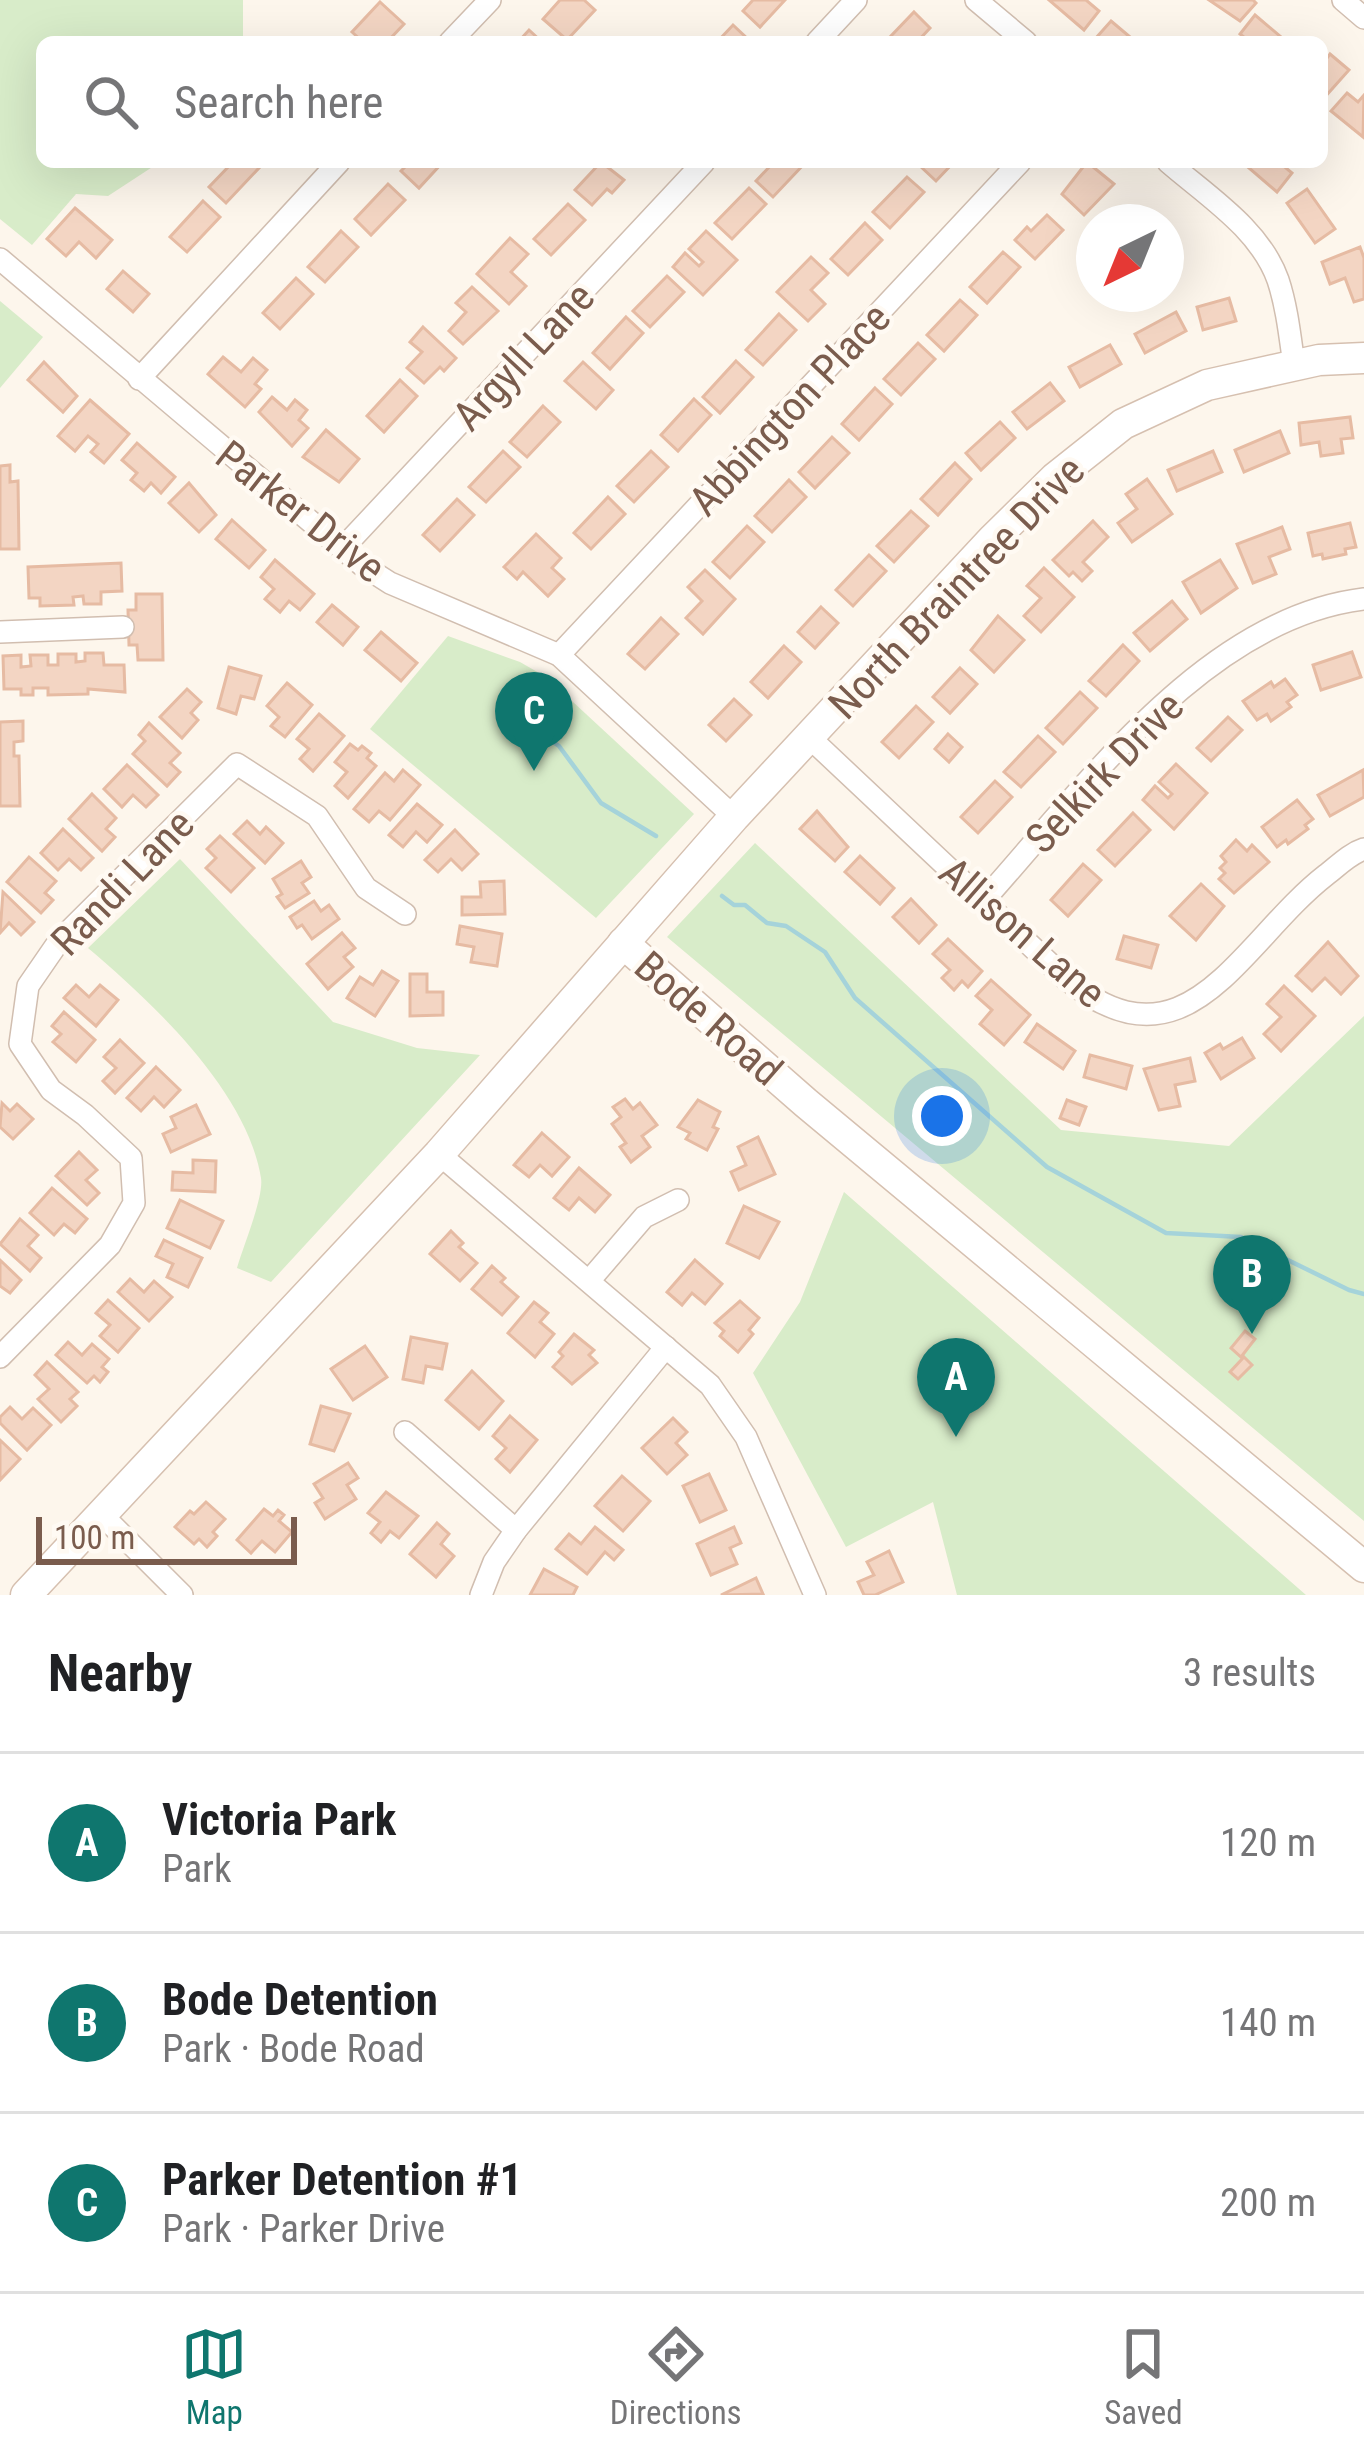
<!DOCTYPE html>
<meta charset="utf-8">
<style>
body{margin:0;font-family:"Roboto Condensed",sans-serif;background:#f6f6f6;color:#202124}
.compass{position:absolute;left:1076px;top:204px;width:108px;height:108px;border-radius:50%;background:#fff;box-shadow:0 12px 48px #0002;rotate:223deg}
.scale{position:absolute;left:36px;bottom:30px;width:261px;box-sizing:border-box;padding-left:12px;border:6px solid #7a5c4d;border-top:0;font-size:33px;line-height:42px;white-space:nowrap;color:#7a5c4d;-webkit-text-stroke:9px #fffaf3;paint-order:stroke}
.you{position:absolute;left:942px;top:1116px;width:42px;height:42px;margin:-30px;border:9px solid #fff;border-radius:50%;background:#1a73e8;box-shadow:0 0 0 18px #1a73e833}
.badge{display:grid;place-items:center;width:78px;height:78px;border-radius:50%;background:#0f766e;color:#fff;font-size:39px;font-weight:700}
.pin{position:absolute;translate:-50% -99px;filter:drop-shadow(0 3px 6px #0008)}
.pin::after{content:'';position:absolute;top:63px;width:42px;height:36px;background:inherit;clip-path:polygon(0 0,100% 0,50% 100%)}
.list{margin:0;padding:0;list-style:none}
h2{display:flex;justify-content:space-between;align-items:center;height:156px;margin:0;padding:0 48px;font-size:51px}
h2 small{font-size:39px;font-weight:400;color:#757577}
.list li{display:grid;grid-template-columns:78px 1fr auto;gap:36px;align-items:center;box-sizing:border-box;height:180px;padding:0 48px;border-top:3px solid #e0e0e0}
.list b{display:block;font-size:45px;white-space:nowrap}
.list p{margin:0;font-size:39px;white-space:nowrap;color:#757577}
.list em{font-size:39px;font-style:normal;color:#757577}
.icon{flex:none;width:66px;height:66px;fill:none;stroke:currentColor;stroke-width:2;stroke-linecap:round;stroke-linejoin:round}
.map{position:relative;flex:none;width:1364px;height:1595px;overflow:hidden}
.search{position:absolute;background:#fff;box-shadow:0 12px 48px #0002;left:36px;right:36px;top:36px;height:132px;display:flex;align-items:center;gap:30px;box-sizing:border-box;padding:0 42px;border-radius:18px;color:#757577;font-size:45px}
.sheet{height:696px;background:#fff}
nav{display:flex;justify-content:space-around;align-items:center;box-sizing:border-box;height:168px;border-top:3px solid #e0e0e0;background:#fff;font-size:33px;color:#757577}
nav a{display:grid;justify-items:center;gap:6px}
nav .on{color:#0f766e}
.map>svg:first-child{display:block}
.green{fill:#d8ecc9}
.lines{fill:none;stroke-linecap:round;stroke-linejoin:round}
.stream{stroke:#a5d3da;stroke-width:4.5}
.building{fill:#f3d5c3;stroke:#e6bba3;stroke-width:3}
.street-casing{stroke:#d1beb0;stroke-width:24}
.secondary-casing{stroke:#d6c0b0;stroke-width:33}
.street{stroke:#fff;stroke-width:21}
.secondary{stroke:#fff;stroke-width:30}
.labels{text-anchor:middle;stroke-width:9;stroke-linejoin:round;paint-order:stroke}
.street-label{font-size:42px;fill:#7a5c4d;stroke:#fffaf3}
</style>
<div class="map">
<svg width="1364" height="1595" viewBox="0 0 1364 1595">
<rect width="100%" height="100%" fill="#fdf6ec"/>
<g class="green">
<polygon points="0,0 243,0 243,42 42,42 42,162 160,162 108,196 76,194 32,245 0,219"/>
<polygon points="0,301 43,337 0,388"/>
<polygon points="448,636 520,662 546,677 694,814 596,918 370,729"/>
<polygon points="755,843 1061,1130 1229,1146 1364,1016 1364,1521 667,937"/>
<path d="M180 859 333 1022 417 1048 480 1055 271 1282 237 1268C243 1247 264 1197 261 1178 247 1091 153 1003 88 948Z"/>
<polygon points="844,1192 1306,1595 957,1595 933,1502 846,1547 753,1373 800,1302"/>
</g>
<g class="lines">
<g class="stream">
<polyline points="512,714 559,746 601,803 656,836"/>
<polyline points="722,896 734,905 745,905 767,923 786,926 825,952 855,998 1047,1167 1166,1233 1241,1237 1349,1290 1364,1294"/>
</g>
</g>
<g class="building">
<polygon points="560,0 584,0 595,10 567,40 543,19"/>
<polygon points="753,0 785,0 760,27 743,11"/>
<polygon points="1049,0 1086,0 1099,11 1084,30"/>
<polygon points="1209,0 1253,0 1256,3 1240,21"/>
<polygon points="380,2 404,24 387,42 363,42 352,32"/>
<polygon points="914,12 930,28 917,42 895,42 890,37"/>
<polygon points="1255,15 1287,42 1250,42 1240,34"/>
<polygon points="1111,21 1136,42 1099,42 1095,39"/>
<polygon points="733,25 750,41 749,42 717,42"/>
<polygon points="529,30 542,42 518,42"/>
<polygon points="1330,54 1349,70 1324,98 1322,59 1325,61"/>
<polygon points="1347,93 1358,102 1364,95 1363,137 1331,111"/>
<polygon points="233,162 253,162 259,168 226,203 209,187"/>
<polygon points="410,162 443,162 419,188 401,171"/>
<polygon points="601,162 624,180 612,193 607,189 592,205 575,190"/>
<polygon points="774,162 806,162 773,197 756,181"/>
<polygon points="922,162 954,162 936,181 919,165"/>
<polygon points="1087,162 1114,184 1084,215 1062,194"/>
<polygon points="1242,162 1279,162 1292,173 1277,192"/>
<polygon points="907,177 924,192 890,228 873,212"/>
<polygon points="388,184 405,200 371,235 355,219"/>
<polygon points="749,188 766,204 732,239 715,223"/>
<polygon points="1307,189 1335,229 1315,243 1287,203"/>
<polygon points="203,201 220,217 187,252 170,237"/>
<polygon points="568,204 585,220 551,255 534,239"/>
<polygon points="75,208 112,240 96,258 79,242 66,256 47,239"/>
<polygon points="1148,210 1162,222 1137,222"/>
<polygon points="1047,215 1063,230 1035,259 1015,240 1027,227 1031,231"/>
<polygon points="865,223 882,240 848,275 831,259"/>
<polygon points="341,231 358,247 325,282 308,267"/>
<polygon points="706,231 737,260 703,295 673,267 685,253 699,266 703,262 689,249"/>
<polygon points="510,238 528,254 511,272 526,286 509,304 477,274"/>
<polygon points="1360,247 1364,258 1364,299 1354,302 1345,278 1330,284 1322,262"/>
<polygon points="1003,252 1020,267 987,303 970,287"/>
<polygon points="811,257 828,273 811,290 825,304 808,321 777,292"/>
<polygon points="123,271 149,294 133,312 107,289"/>
<polygon points="667,276 684,292 650,327 633,311"/>
<polygon points="296,278 313,294 280,329 263,313"/>
<polygon points="472,287 498,311 463,344 449,331 466,312 456,303"/>
<polygon points="1229,298 1236,321 1203,330 1197,307"/>
<polygon points="960,300 977,315 944,351 927,335"/>
<polygon points="1176,312 1186,331 1145,353 1135,334"/>
<polygon points="779,314 796,330 763,365 746,350"/>
<polygon points="626,317 643,333 610,369 593,353"/>
<polygon points="423,327 456,358 444,371 440,367 424,383 407,368 422,352 410,342"/>
<polygon points="918,343 935,359 901,395 884,379"/>
<polygon points="1110,345 1121,364 1080,387 1069,367"/>
<polygon points="223,357 241,372 253,358 267,370 255,384 261,389 245,407 208,374"/>
<polygon points="736,361 753,377 720,413 703,397"/>
<polygon points="44,362 77,396 63,412 28,380"/>
<polygon points="583,362 613,390 596,409 565,381"/>
<polygon points="400,380 417,396 384,432 367,416"/>
<polygon points="1050,383 1064,401 1027,429 1013,412"/>
<polygon points="875,388 892,404 859,440 842,424"/>
<polygon points="272,397 287,410 295,400 307,410 299,420 308,428 292,446 259,412"/>
<polygon points="694,399 711,415 678,451 661,435"/>
<polygon points="90,400 129,434 104,463 91,452 98,444 88,436 75,451 58,436"/>
<polygon points="543,406 560,422 527,457 510,442"/>
<polygon points="1350,417 1353,438 1341,439 1343,453 1321,456 1319,442 1301,445 1299,423"/>
<polygon points="1000,422 1015,438 981,470 966,453"/>
<polygon points="326,430 359,459 339,482 303,457"/>
<polygon points="1280,431 1289,453 1244,472 1235,450"/>
<polygon points="832,437 849,453 815,488 799,472"/>
<polygon points="137,443 175,477 161,493 151,483 144,491 131,480 137,473 122,460"/>
<polygon points="503,451 520,467 486,502 469,487"/>
<polygon points="651,451 668,467 634,502 617,486"/>
<polygon points="1213,451 1222,472 1177,491 1168,470"/>
<polygon points="955,463 971,479 938,515 921,499"/>
<polygon points="10,465 10,482 18,481 19,549 0,549 0,466"/>
<polygon points="1147,479 1172,514 1132,542 1118,523 1137,509 1126,494"/>
<polygon points="789,480 806,497 772,532 755,516"/>
<polygon points="189,483 216,515 199,532 169,503"/>
<polygon points="608,497 625,514 591,549 574,533"/>
<polygon points="457,499 474,515 440,551 423,535"/>
<polygon points="911,511 928,526 894,562 877,546"/>
<polygon points="232,520 265,550 249,568 216,539"/>
<polygon points="1093,521 1108,537 1083,562 1092,571 1082,581 1073,572 1069,576 1053,560"/>
<polygon points="1350,523 1356,547 1345,549 1346,554 1323,559 1322,554 1313,556 1308,533"/>
<polygon points="747,526 764,542 730,578 713,562"/>
<polygon points="1282,527 1290,549 1269,557 1276,574 1253,583 1237,544"/>
<polygon points="536,534 561,558 552,568 564,579 548,596 523,572 517,579 504,567"/>
<polygon points="869,555 886,571 853,606 836,590"/>
<polygon points="275,560 314,594 300,610 289,601 280,612 265,599 274,589 261,577"/>
<polygon points="1220,560 1237,588 1201,613 1183,582"/>
<polygon points="121,563 122,591 101,592 101,604 84,604 83,596 73,597 74,605 40,606 40,598 29,598 28,567"/>
<polygon points="1044,568 1074,597 1041,632 1024,616 1041,598 1027,586"/>
<polygon points="705,570 735,599 703,634 686,618 702,601 688,587"/>
<polygon points="136,594 162,594 163,660 138,660 137,645 129,645 128,610 136,610"/>
<polygon points="1172,601 1187,619 1150,651 1134,633"/>
<polygon points="332,605 358,627 343,645 317,622"/>
<polygon points="821,607 838,623 815,648 798,632"/>
<polygon points="998,616 1024,640 994,672 971,650"/>
<polygon points="661,618 678,634 645,669 628,654"/>
<polygon points="381,632 417,663 401,681 365,650"/>
<polygon points="1123,645 1139,661 1106,696 1089,681"/>
<polygon points="784,646 801,662 768,698 751,682"/>
<polygon points="1352,652 1361,677 1321,690 1313,665"/>
<polygon points="85,653 103,653 104,665 124,665 125,692 88,689 88,694 48,695 48,688 33,688 33,695 21,695 21,689 4,689 3,656 21,655 21,667 31,666 30,655 48,655 48,665 58,665 58,654 76,654 76,662 85,661"/>
<polygon points="229,667 261,676 254,699 241,696 236,714 218,708"/>
<polygon points="960,668 977,684 950,713 933,697"/>
<polygon points="1285,679 1297,695 1287,702 1291,707 1271,721 1267,714 1257,720 1243,701 1271,682 1274,687"/>
<polygon points="287,683 312,705 285,737 271,726 279,717 267,706"/>
<polygon points="187,689 201,702 191,713 198,720 182,738 160,717"/>
<polygon points="1080,692 1097,708 1063,744 1046,728"/>
<polygon points="734,699 751,715 726,741 709,725"/>
<polygon points="916,706 933,722 899,758 882,742"/>
<polygon points="319,714 344,736 313,771 300,759 309,749 297,739"/>
<polygon points="1228,717 1242,730 1211,761 1197,748"/>
<polygon points="23,721 23,741 14,742 14,756 19,756 20,806 0,806 0,722"/>
<polygon points="149,723 180,753 170,763 180,772 167,786 133,754 145,741 139,735"/>
<polygon points="948,734 962,747 949,762 935,749"/>
<polygon points="1038,736 1055,752 1021,787 1004,772"/>
<polygon points="350,744 358,750 362,746 371,753 367,758 376,766 348,798 335,786 347,772 335,762"/>
<polygon points="1176,764 1207,793 1174,829 1143,800 1155,786 1168,798 1172,794 1159,782"/>
<polygon points="127,765 158,795 146,807 133,795 122,807 104,789"/>
<polygon points="403,770 420,785 390,820 379,811 369,822 354,809 385,773 394,781"/>
<polygon points="1363,770 1364,797 1330,816 1318,795"/>
<polygon points="995,781 1012,797 978,833 961,817"/>
<polygon points="92,794 116,818 106,829 115,837 102,851 69,819"/>
<polygon points="1297,800 1313,819 1305,825 1308,829 1288,844 1286,840 1277,847 1262,827"/>
<polygon points="417,804 442,825 427,842 416,832 403,847 389,835"/>
<polygon points="817,811 848,847 835,861 800,829"/>
<polygon points="1133,813 1150,830 1115,866 1098,850"/>
<polygon points="247,821 260,834 266,827 283,843 265,863 234,834"/>
<polygon points="63,829 93,858 81,870 69,859 58,870 41,853"/>
<polygon points="455,830 478,854 462,870 451,859 438,872 425,860"/>
<polygon points="220,836 254,868 231,892 206,868 216,858 207,849"/>
<polygon points="1236,840 1247,851 1252,845 1269,862 1234,893 1219,879 1225,873 1220,868 1226,862 1221,856"/>
<polygon points="860,856 894,888 880,904 845,872"/>
<polygon points="29,857 56,881 45,893 53,900 41,913 7,882"/>
<polygon points="301,861 311,877 302,883 309,893 285,908 277,897 282,894 273,879"/>
<polygon points="1083,864 1101,880 1068,916 1051,900"/>
<polygon points="504,881 505,914 462,915 462,897 481,897 480,882"/>
<polygon points="1201,884 1224,906 1196,940 1170,916"/>
<polygon points="3,892 34,922 21,935 9,923 0,933"/>
<polygon points="911,899 936,925 919,943 893,917"/>
<polygon points="314,901 321,911 329,905 339,919 312,939 302,925 297,928 290,917"/>
<polygon points="460,926 502,934 497,966 471,962 474,947 457,944"/>
<polygon points="342,933 355,948 344,957 353,967 328,989 307,964"/>
<polygon points="1124,936 1158,945 1151,968 1117,959"/>
<polygon points="948,939 982,971 968,987 962,981 954,990 942,978 950,970 933,954"/>
<polygon points="1328,942 1358,976 1341,994 1325,978 1312,991 1296,976"/>
<polygon points="382,971 398,981 375,1016 347,998 360,977 373,985"/>
<polygon points="410,974 427,974 427,992 443,992 443,1015 410,1016"/>
<polygon points="991,980 1030,1015 1004,1045 980,1024 992,1010 976,996"/>
<polygon points="76,985 89,997 100,985 118,1000 96,1026 64,998"/>
<polygon points="1284,986 1315,1016 1281,1051 1264,1034 1281,1017 1267,1004"/>
<polygon points="64,1012 95,1040 76,1062 53,1042 61,1034 52,1026"/>
<polygon points="1037,1024 1075,1051 1063,1069 1025,1042"/>
<polygon points="1242,1038 1254,1058 1221,1079 1205,1053 1220,1044 1223,1049"/>
<polygon points="120,1040 144,1063 115,1093 103,1081 116,1068 104,1057"/>
<polygon points="1090,1055 1132,1066 1126,1089 1084,1077"/>
<polygon points="1190,1058 1195,1081 1175,1085 1180,1106 1159,1110 1144,1069"/>
<polygon points="156,1067 180,1090 164,1107 154,1097 141,1111 127,1098"/>
<polygon points="625,1099 633,1109 640,1103 657,1125 642,1136 650,1147 631,1162 620,1147 626,1143 612,1124 621,1117 613,1107"/>
<polygon points="698,1100 720,1112 713,1127 718,1129 707,1150 686,1139 690,1133 678,1127"/>
<polygon points="1067,1100 1086,1107 1079,1125 1060,1118"/>
<polygon points="2,1103 10,1111 17,1104 33,1119 13,1139 0,1127"/>
<polygon points="196,1105 210,1134 171,1152 163,1134 176,1128 171,1117"/>
<polygon points="542,1133 569,1157 552,1176 540,1165 529,1177 514,1165"/>
<polygon points="758,1137 775,1174 739,1190 731,1172 746,1165 738,1147"/>
<polygon points="79,1152 97,1170 86,1180 99,1193 87,1205 56,1176"/>
<polygon points="193,1160 216,1161 215,1192 172,1190 173,1172 193,1173"/>
<polygon points="579,1168 610,1195 595,1212 579,1198 569,1210 554,1198"/>
<polygon points="52,1188 87,1219 75,1233 64,1224 54,1235 30,1213"/>
<polygon points="180,1200 223,1221 210,1248 167,1228"/>
<polygon points="744,1206 779,1222 759,1258 727,1243"/>
<polygon points="20,1219 38,1235 28,1246 41,1258 30,1271 0,1244"/>
<polygon points="451,1231 463,1243 459,1247 477,1263 460,1281 430,1254"/>
<polygon points="164,1240 202,1258 188,1287 167,1277 173,1264 156,1256"/>
<polygon points="0,1260 21,1280 10,1293 0,1286"/>
<polygon points="695,1260 722,1284 705,1304 692,1293 682,1305 667,1292"/>
<polygon points="492,1266 505,1278 501,1282 518,1297 502,1315 472,1289"/>
<polygon points="130,1279 144,1292 154,1281 172,1297 149,1321 118,1292"/>
<polygon points="108,1300 139,1328 118,1352 100,1336 110,1325 96,1313"/>
<polygon points="740,1301 759,1318 749,1330 753,1334 738,1352 720,1336 724,1331 715,1323"/>
<polygon points="534,1302 548,1313 540,1322 554,1334 535,1357 508,1333"/>
<polygon points="1245,1331 1255,1339 1241,1357 1231,1348"/>
<polygon points="574,1334 594,1350 589,1355 597,1363 572,1384 553,1367 563,1356 559,1352"/>
<polygon points="411,1337 447,1344 442,1369 426,1366 423,1383 403,1379"/>
<polygon points="68,1342 82,1355 92,1344 109,1359 102,1367 108,1372 100,1382 94,1376 87,1383 56,1355"/>
<polygon points="365,1346 387,1377 353,1400 331,1369"/>
<polygon points="1244,1357 1252,1365 1238,1379 1230,1372"/>
<polygon points="47,1362 78,1392 70,1399 77,1406 61,1422 38,1399 49,1389 35,1375"/>
<polygon points="472,1371 503,1401 479,1429 446,1400"/>
<polygon points="321,1406 350,1414 334,1451 310,1444"/>
<polygon points="10,1407 22,1419 33,1408 51,1425 27,1450 0,1423 0,1417"/>
<polygon points="510,1416 537,1440 510,1472 496,1459 506,1448 493,1436"/>
<polygon points="673,1418 687,1432 676,1443 687,1455 667,1474 642,1448"/>
<polygon points="0,1440 20,1459 0,1480"/>
<polygon points="348,1463 358,1478 347,1485 356,1499 325,1519 315,1503 323,1498 314,1484"/>
<polygon points="709,1474 726,1510 700,1522 683,1486"/>
<polygon points="622,1476 650,1501 623,1531 595,1506"/>
<polygon points="386,1492 418,1516 399,1538 390,1531 381,1542 371,1533 380,1522 368,1513"/>
<polygon points="206,1502 225,1519 213,1532 217,1536 207,1547 199,1539 194,1544 175,1527 190,1511 194,1514"/>
<polygon points="264,1509 273,1516 278,1510 284,1515 279,1521 292,1532 275,1552 262,1541 251,1553 237,1540"/>
<polygon points="437,1523 449,1534 441,1544 454,1556 436,1577 410,1554"/>
<polygon points="595,1527 623,1550 614,1560 605,1552 587,1574 556,1549 569,1534 581,1544"/>
<polygon points="734,1527 741,1543 730,1548 737,1564 711,1575 697,1544"/>
<polygon points="889,1551 903,1582 875,1595 864,1595 858,1582 874,1575 867,1562"/>
<polygon points="544,1569 577,1587 573,1595 530,1595"/>
<polygon points="756,1578 763,1594 721,1595"/>
</g>
<g class="lines">
<defs>
<g id="street">
<polyline points="976,0 1026,42"/>
<polyline points="1343,0 1364,18"/>
<polyline points="450,42 490,0"/>
<polyline points="817,42 856,0"/>
<path d="M1168 162C1207 196 1260 229 1278 280 1287 307 1290 337 1294 365"/>
<polyline points="0,259 362,565 390,583 559,655 734,817"/>
<polyline points="139,379 339,162"/>
<polyline points="342,549 704,162"/>
<polyline points="0,632 123,627"/>
<polyline points="559,655 1020,162"/>
<path d="M809 737 1064 977C1186 1081 1240 942 1326 875 1338 866 1349 854 1364 849"/>
<path d="M983 901C1083 790 1205 618 1364 599"/>
<polyline points="439,1154 710,1385 746,1437 815,1595"/>
<polyline points="589,1281 644,1217 678,1200"/>
<polyline points="0,1357 110,1245 134,1203 131,1158 85,1115 51,1090 20,1044 28,986 59,941 237,764 317,816 366,888 405,914"/>
<polyline points="405,1432 516,1530"/>
<polyline points="101,1514 182,1595"/>
<polyline points="481,1595 494,1562 516,1530 666,1347"/>
</g>
<g id="secondary">
<polyline points="623,943 806,1103 1364,1567"/>
<polyline points="26,1595 439,1154 734,817 992,540 1055,478 1123,424 1207,385 1319,360 1364,358"/>
</g>
</defs>
<use href="#street" class="street-casing"/>
<use href="#secondary" class="secondary-casing"/>
<use href="#street" class="street"/>
<use href="#secondary" class="secondary"/>
</g>
<g class="labels">
<g class="street-label">
<text transform="translate(523 356) rotate(-47)" y="15">Argyll Lane</text>
<text transform="translate(789 409) rotate(-47)" y="15">Abbington Place</text>
<text transform="translate(301 511) rotate(38)" y="15">Parker Drive</text>
<text transform="translate(956 587) rotate(-46)" y="15">North Braintree Drive</text>
<text transform="translate(1104 772) rotate(-46)" y="15">Selkirk Drive</text>
<text transform="translate(122 882) rotate(-46)" y="15">Randi Lane</text>
<text transform="translate(1023 932) rotate(41)" y="15">Allison Lane</text>
<text transform="translate(709 1018) rotate(41)" y="15">Bode Road</text>
</g>
</g>
</svg>
<svg class="compass" viewBox="-18 -18 36 36"><path d="M0-13l5 13h-10z" fill="#e53935"/><path d="M0 13l5-13h-10z" fill="#757577"/></svg>
<div class="scale">100 m</div>
<div class="you"></div>
<div class="pin badge" style="left:956px;top:1437px">A</div>
<div class="pin badge" style="left:1252px;top:1334px">B</div>
<div class="pin badge" style="left:534px;top:771px">C</div>
<div class="search"><svg class="icon" aria-label="search" viewBox="0 0 24 24"><circle cx="10" cy="10" r="6"/><path d="M15 15l6 6"/></svg>Search here</div>
</div>
<section class="sheet">
<h2>Nearby<small>3 results</small></h2>
<ul class="list">
<li><span class="badge">A</span><div><b>Victoria Park</b><p>Park</p></div><em>120 m</em></li>
<li><span class="badge">B</span><div><b>Bode Detention</b><p>Park · Bode Road</p></div><em>140 m</em></li>
<li><span class="badge">C</span><div><b>Parker Detention #1</b><p>Park · Parker Drive</p></div><em>200 m</em></li>
</ul>
</section>
<nav>
<a class="on"><svg class="icon" aria-label="map" viewBox="0 0 24 24"><path d="M3 6l6-2 6 2 6-2v14l-6 2-6-2-6 2zM9 4v14M15 6v14"/></svg>Map</a>
<a><svg class="icon" aria-label="directions" viewBox="0 0 24 24"><path d="M12 3l9 9-9 9-9-9zM9 14v-3h6M13 9l2 2-2 2"/></svg>Directions</a>
<a><svg class="icon" aria-label="saved" viewBox="0 0 24 24"><path d="M7 4h10v16l-5-4-5 4z"/></svg>Saved</a>
</nav>
